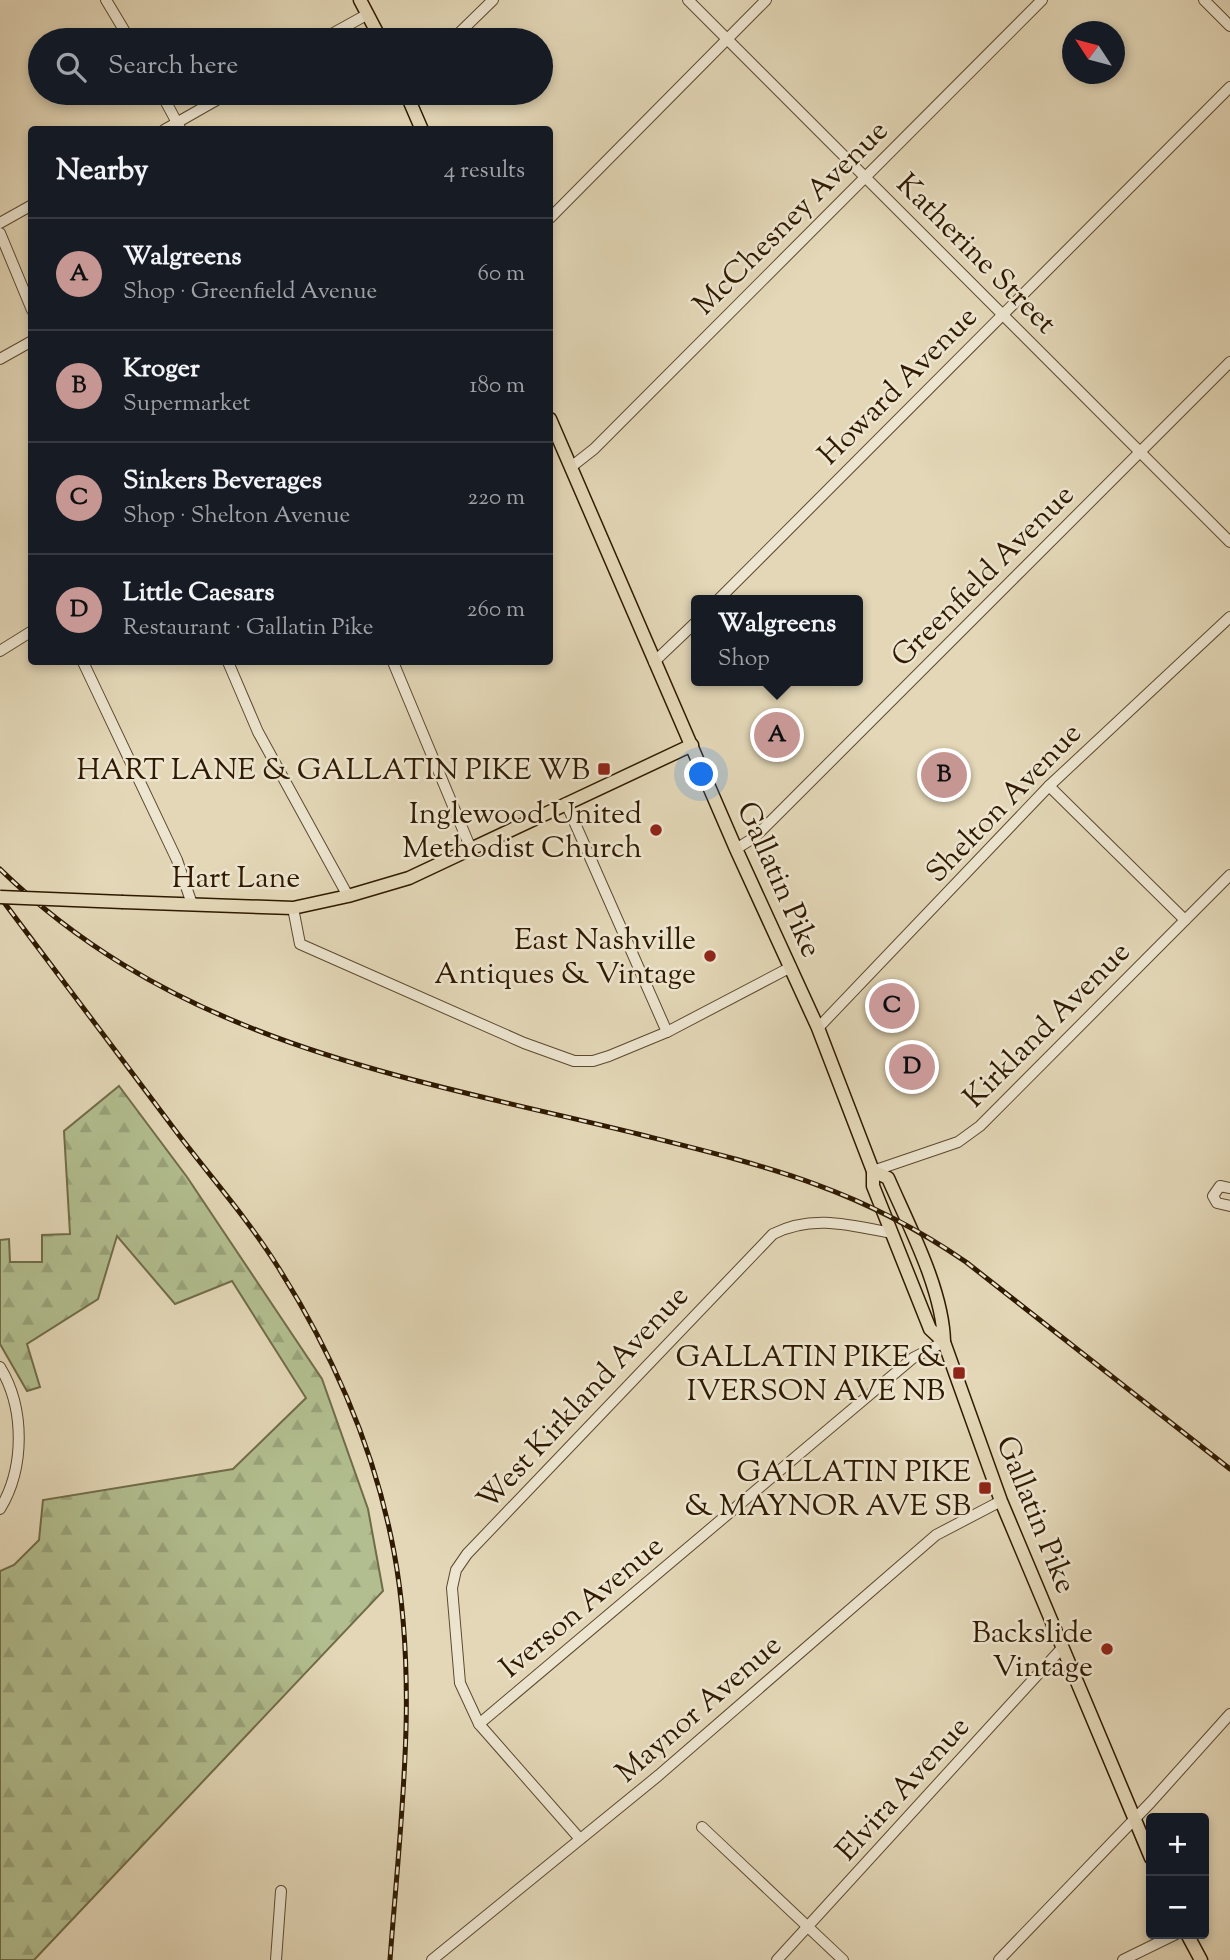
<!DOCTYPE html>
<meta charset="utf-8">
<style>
body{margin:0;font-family:"Sorts Mill Goudy",serif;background:#242831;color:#f1f3f6}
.controls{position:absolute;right:21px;bottom:21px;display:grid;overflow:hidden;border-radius:7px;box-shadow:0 4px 10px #0003}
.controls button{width:63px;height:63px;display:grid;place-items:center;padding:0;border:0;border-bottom:2px solid #363941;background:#171b24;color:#f1f3f6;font:35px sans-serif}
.compass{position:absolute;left:1062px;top:21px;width:63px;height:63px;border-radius:50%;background:#171b24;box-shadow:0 4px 10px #0003;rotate:306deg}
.you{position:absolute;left:702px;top:775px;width:24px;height:24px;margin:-18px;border:5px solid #fff;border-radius:50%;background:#1a73e8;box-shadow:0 0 0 10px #1a73e833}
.badge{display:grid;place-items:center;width:46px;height:46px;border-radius:50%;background:#c59692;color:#111;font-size:23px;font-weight:700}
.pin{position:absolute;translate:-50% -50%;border:4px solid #fff;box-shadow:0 2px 7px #0006}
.popup{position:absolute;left:691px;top:595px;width:172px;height:91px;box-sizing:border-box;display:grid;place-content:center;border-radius:7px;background:#171b24;filter:drop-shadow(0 2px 5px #0005);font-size:23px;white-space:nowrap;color:#9ea1a6}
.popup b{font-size:26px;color:#f1f3f6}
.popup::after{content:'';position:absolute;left:50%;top:100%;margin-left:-14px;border:14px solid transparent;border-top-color:#171b24}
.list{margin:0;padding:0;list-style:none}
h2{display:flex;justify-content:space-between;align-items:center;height:91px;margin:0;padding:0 28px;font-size:30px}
h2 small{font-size:23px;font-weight:400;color:#9ea1a6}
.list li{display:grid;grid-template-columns:46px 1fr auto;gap:21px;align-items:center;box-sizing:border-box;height:112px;padding:0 28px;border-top:2px solid #363941}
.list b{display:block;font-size:26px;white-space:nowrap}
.list p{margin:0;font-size:23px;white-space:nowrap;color:#9ea1a6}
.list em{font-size:23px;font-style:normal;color:#9ea1a6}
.icon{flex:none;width:38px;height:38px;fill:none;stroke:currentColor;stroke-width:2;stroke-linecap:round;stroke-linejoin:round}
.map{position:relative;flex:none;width:1230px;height:1960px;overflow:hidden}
.search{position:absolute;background:#171b24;box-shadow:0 4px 10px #0003;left:28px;top:28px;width:525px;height:77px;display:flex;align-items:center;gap:18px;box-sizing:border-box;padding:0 24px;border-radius:38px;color:#9ea1a6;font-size:26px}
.panel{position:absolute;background:#171b24;box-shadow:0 4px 10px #0003;left:28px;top:126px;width:525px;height:539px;border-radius:7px}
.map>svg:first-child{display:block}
.forest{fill:url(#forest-firs);stroke:#706c48;stroke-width:2}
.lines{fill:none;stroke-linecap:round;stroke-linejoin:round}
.minor-casing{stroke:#5c492e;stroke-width:12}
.major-casing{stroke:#2f1a00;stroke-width:15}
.minor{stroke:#ede5d0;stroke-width:10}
.major{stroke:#e3d7b7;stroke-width:12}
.rail-casing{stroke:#2f1a00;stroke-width:5}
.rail{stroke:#ede5d0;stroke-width:2.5;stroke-dasharray:8;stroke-linecap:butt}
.major-bridge-casing{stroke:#2f1a00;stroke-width:15;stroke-linecap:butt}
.major-bridge{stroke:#e3d7b7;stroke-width:12}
.poi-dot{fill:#8f2418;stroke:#ede5d0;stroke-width:2.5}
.labels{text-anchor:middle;stroke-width:5;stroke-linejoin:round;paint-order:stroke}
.street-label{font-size:30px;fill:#2f1a00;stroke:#ede5d0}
.poi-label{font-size:30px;fill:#2f1a00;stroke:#ede5d0;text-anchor:end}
</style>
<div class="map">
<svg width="1230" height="1960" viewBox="0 0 1230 1960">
<defs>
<pattern id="forest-firs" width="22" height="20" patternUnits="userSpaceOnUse" patternTransform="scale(1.75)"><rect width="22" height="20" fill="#b2be8f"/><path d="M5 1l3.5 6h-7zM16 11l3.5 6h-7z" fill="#99a37a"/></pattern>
</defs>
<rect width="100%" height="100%" fill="#e3d7b7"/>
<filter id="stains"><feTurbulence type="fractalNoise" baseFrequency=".00286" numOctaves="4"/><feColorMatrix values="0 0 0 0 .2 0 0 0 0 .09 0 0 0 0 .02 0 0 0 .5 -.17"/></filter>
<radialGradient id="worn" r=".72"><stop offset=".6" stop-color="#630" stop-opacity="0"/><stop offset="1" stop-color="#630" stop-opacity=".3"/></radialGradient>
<polygon class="forest" points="119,1086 187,1177 322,1379 368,1509 383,1591 34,1960 0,1960 0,1571 14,1565 39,1540 43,1500 233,1469 306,1398 232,1281 175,1304 117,1236 98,1299 27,1344 40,1387 27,1391 0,1344 0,1240 9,1239 10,1262 42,1262 42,1235 70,1234 64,1131"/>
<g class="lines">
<defs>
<g id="minor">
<polyline points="106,0 130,40"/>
<polyline points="688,0 1230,542"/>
<polyline points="1204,0 1230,26"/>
<polyline points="321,40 368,14"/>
<polyline points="452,40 493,0"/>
<polyline points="161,93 181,130"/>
<polyline points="164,130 229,93"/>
<polyline points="550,218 766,0"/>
<polyline points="0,223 32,205"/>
<polyline points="0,233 32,310"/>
<polyline points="0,359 32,341"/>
<polyline points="571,467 594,449 1042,0"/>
<polyline points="718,600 1230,87"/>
<polyline points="0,651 32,631"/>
<polyline points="83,662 177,860 192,904"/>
<polyline points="228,662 258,732 348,896"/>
<polyline points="393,662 471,849"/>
<polyline points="654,662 696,622"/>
<polyline points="1049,786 1185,920"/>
<polyline points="566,803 667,1032"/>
<polyline points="736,849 755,837 1230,362"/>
<polyline points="293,908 300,944 524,1043 574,1061 593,1061 609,1056 667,1032 791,967"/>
<polyline points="818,1028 1049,786 1230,617"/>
<polyline points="873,1171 958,1142 980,1126 1230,875"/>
<polyline points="1230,1188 1220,1186 1213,1196 1217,1203 1230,1206"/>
<path d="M0 1367C25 1408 25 1468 0 1509"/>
<polyline points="479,1724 913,1358 944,1342"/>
<polyline points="702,1827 843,1960"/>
<path d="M580 1839 479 1724 460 1683 452 1588 456 1570 467 1554 773 1234C812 1214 850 1225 891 1233"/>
<polyline points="276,1960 281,1891"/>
<polyline points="432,1960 659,1775 936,1535 1001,1501"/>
<polyline points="777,1960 1062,1648"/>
<polyline points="999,1960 1151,1802 1230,1714"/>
<polyline points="1123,1960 1176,1934"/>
</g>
<g id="major">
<polyline points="360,0 381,40"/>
<polyline points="406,93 422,130"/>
<polyline points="550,419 736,849 818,1028 873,1171 873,1186 930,1329 944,1342"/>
<polyline points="123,902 293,908 348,896 409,878 692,745"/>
<path d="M873 1171 888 1178C909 1226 943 1290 944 1342L1001 1501 1151 1858"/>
<polyline points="1187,1934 1201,1960"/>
</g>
</defs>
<use href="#minor" class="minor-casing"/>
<use href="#major" class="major-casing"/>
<use href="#minor" class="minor"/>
<use href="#major" class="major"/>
<defs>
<g id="rail">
<path d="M0 869C181 1045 407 1077 642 1135 766 1166 859 1188 966 1262L1230 1469"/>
<path d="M0 897C58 975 117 1052 175 1130 209 1175 248 1219 278 1267 333 1354 375 1450 394 1552 419 1687 400 1824 390 1960"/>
</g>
</defs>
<use href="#rail" class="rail-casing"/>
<use href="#rail" class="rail"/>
<defs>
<polyline id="major-bridge" points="0,897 123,902"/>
</defs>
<use href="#major-bridge" class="major-bridge-casing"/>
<use href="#major-bridge" class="major-bridge"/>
</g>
<g class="poi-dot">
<rect x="597" y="762" width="14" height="14" rx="3.5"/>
<circle cx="656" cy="830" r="7"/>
<circle cx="710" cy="956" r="7"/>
<rect x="952" y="1366" width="14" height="14" rx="3.5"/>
<rect x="978" y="1481" width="14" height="14" rx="3.5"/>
<circle cx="1107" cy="1649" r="7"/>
</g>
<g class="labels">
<g class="street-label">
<text transform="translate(790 217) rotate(-45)" y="10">McChesney Avenue</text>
<text transform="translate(977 253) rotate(45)" y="10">Katherine Street</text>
<text transform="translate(897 385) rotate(-45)" y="10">Howard Avenue</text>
<text transform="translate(982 575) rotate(-45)" y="10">Greenfield Avenue</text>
<text transform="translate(1003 802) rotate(-46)" y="10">Shelton Avenue</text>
<text x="236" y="887">Hart Lane</text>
<text transform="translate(780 879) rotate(66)" y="10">Gallatin Pike</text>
<text transform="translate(1046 1024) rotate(-45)" y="10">Kirkland Avenue</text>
<text transform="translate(582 1397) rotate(-47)" y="10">West Kirkland Avenue</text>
<text transform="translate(1037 1514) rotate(68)" y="10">Gallatin Pike</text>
<text transform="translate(581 1606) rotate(-40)" y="10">Iverson Avenue</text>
<text transform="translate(698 1708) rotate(-41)" y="10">Maynor Avenue</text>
<text transform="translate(902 1788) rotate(-48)" y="10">Elvira Avenue</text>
</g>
<g class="poi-label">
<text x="590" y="779">HART LANE &amp; GALLATIN PIKE WB</text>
<text x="642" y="823">Inglewood United<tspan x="642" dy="34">Methodist Church</tspan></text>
<text x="696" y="949">East Nashville<tspan x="696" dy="34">Antiques &amp; Vintage</tspan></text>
<text x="945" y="1366">GALLATIN PIKE &amp;<tspan x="945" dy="34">IVERSON AVE NB</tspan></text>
<text x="971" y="1481">GALLATIN PIKE<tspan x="971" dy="34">&amp; MAYNOR AVE SB</tspan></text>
<text x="1093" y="1642">Backslide<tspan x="1093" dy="34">Vintage</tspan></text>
</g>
</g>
<rect width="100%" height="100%" filter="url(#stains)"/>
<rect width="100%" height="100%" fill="url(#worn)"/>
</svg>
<div class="controls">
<button>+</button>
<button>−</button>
</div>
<svg class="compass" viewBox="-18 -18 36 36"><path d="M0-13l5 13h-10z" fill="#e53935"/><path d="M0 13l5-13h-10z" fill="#9ea1a6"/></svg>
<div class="you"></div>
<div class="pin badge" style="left:777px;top:735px">A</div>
<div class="popup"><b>Walgreens</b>Shop</div>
<div class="pin badge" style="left:944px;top:775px">B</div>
<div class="pin badge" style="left:892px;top:1006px">C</div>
<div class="pin badge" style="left:912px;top:1067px">D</div>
<div class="search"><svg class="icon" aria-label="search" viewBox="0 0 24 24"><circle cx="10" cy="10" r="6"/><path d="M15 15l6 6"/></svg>Search here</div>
<section class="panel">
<h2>Nearby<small>4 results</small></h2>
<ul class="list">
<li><span class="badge">A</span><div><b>Walgreens</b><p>Shop · Greenfield Avenue</p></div><em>60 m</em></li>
<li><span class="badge">B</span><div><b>Kroger</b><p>Supermarket</p></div><em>180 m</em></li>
<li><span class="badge">C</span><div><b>Sinkers Beverages</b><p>Shop · Shelton Avenue</p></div><em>220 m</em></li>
<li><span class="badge">D</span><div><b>Little Caesars</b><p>Restaurant · Gallatin Pike</p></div><em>260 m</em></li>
</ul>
</section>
</div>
